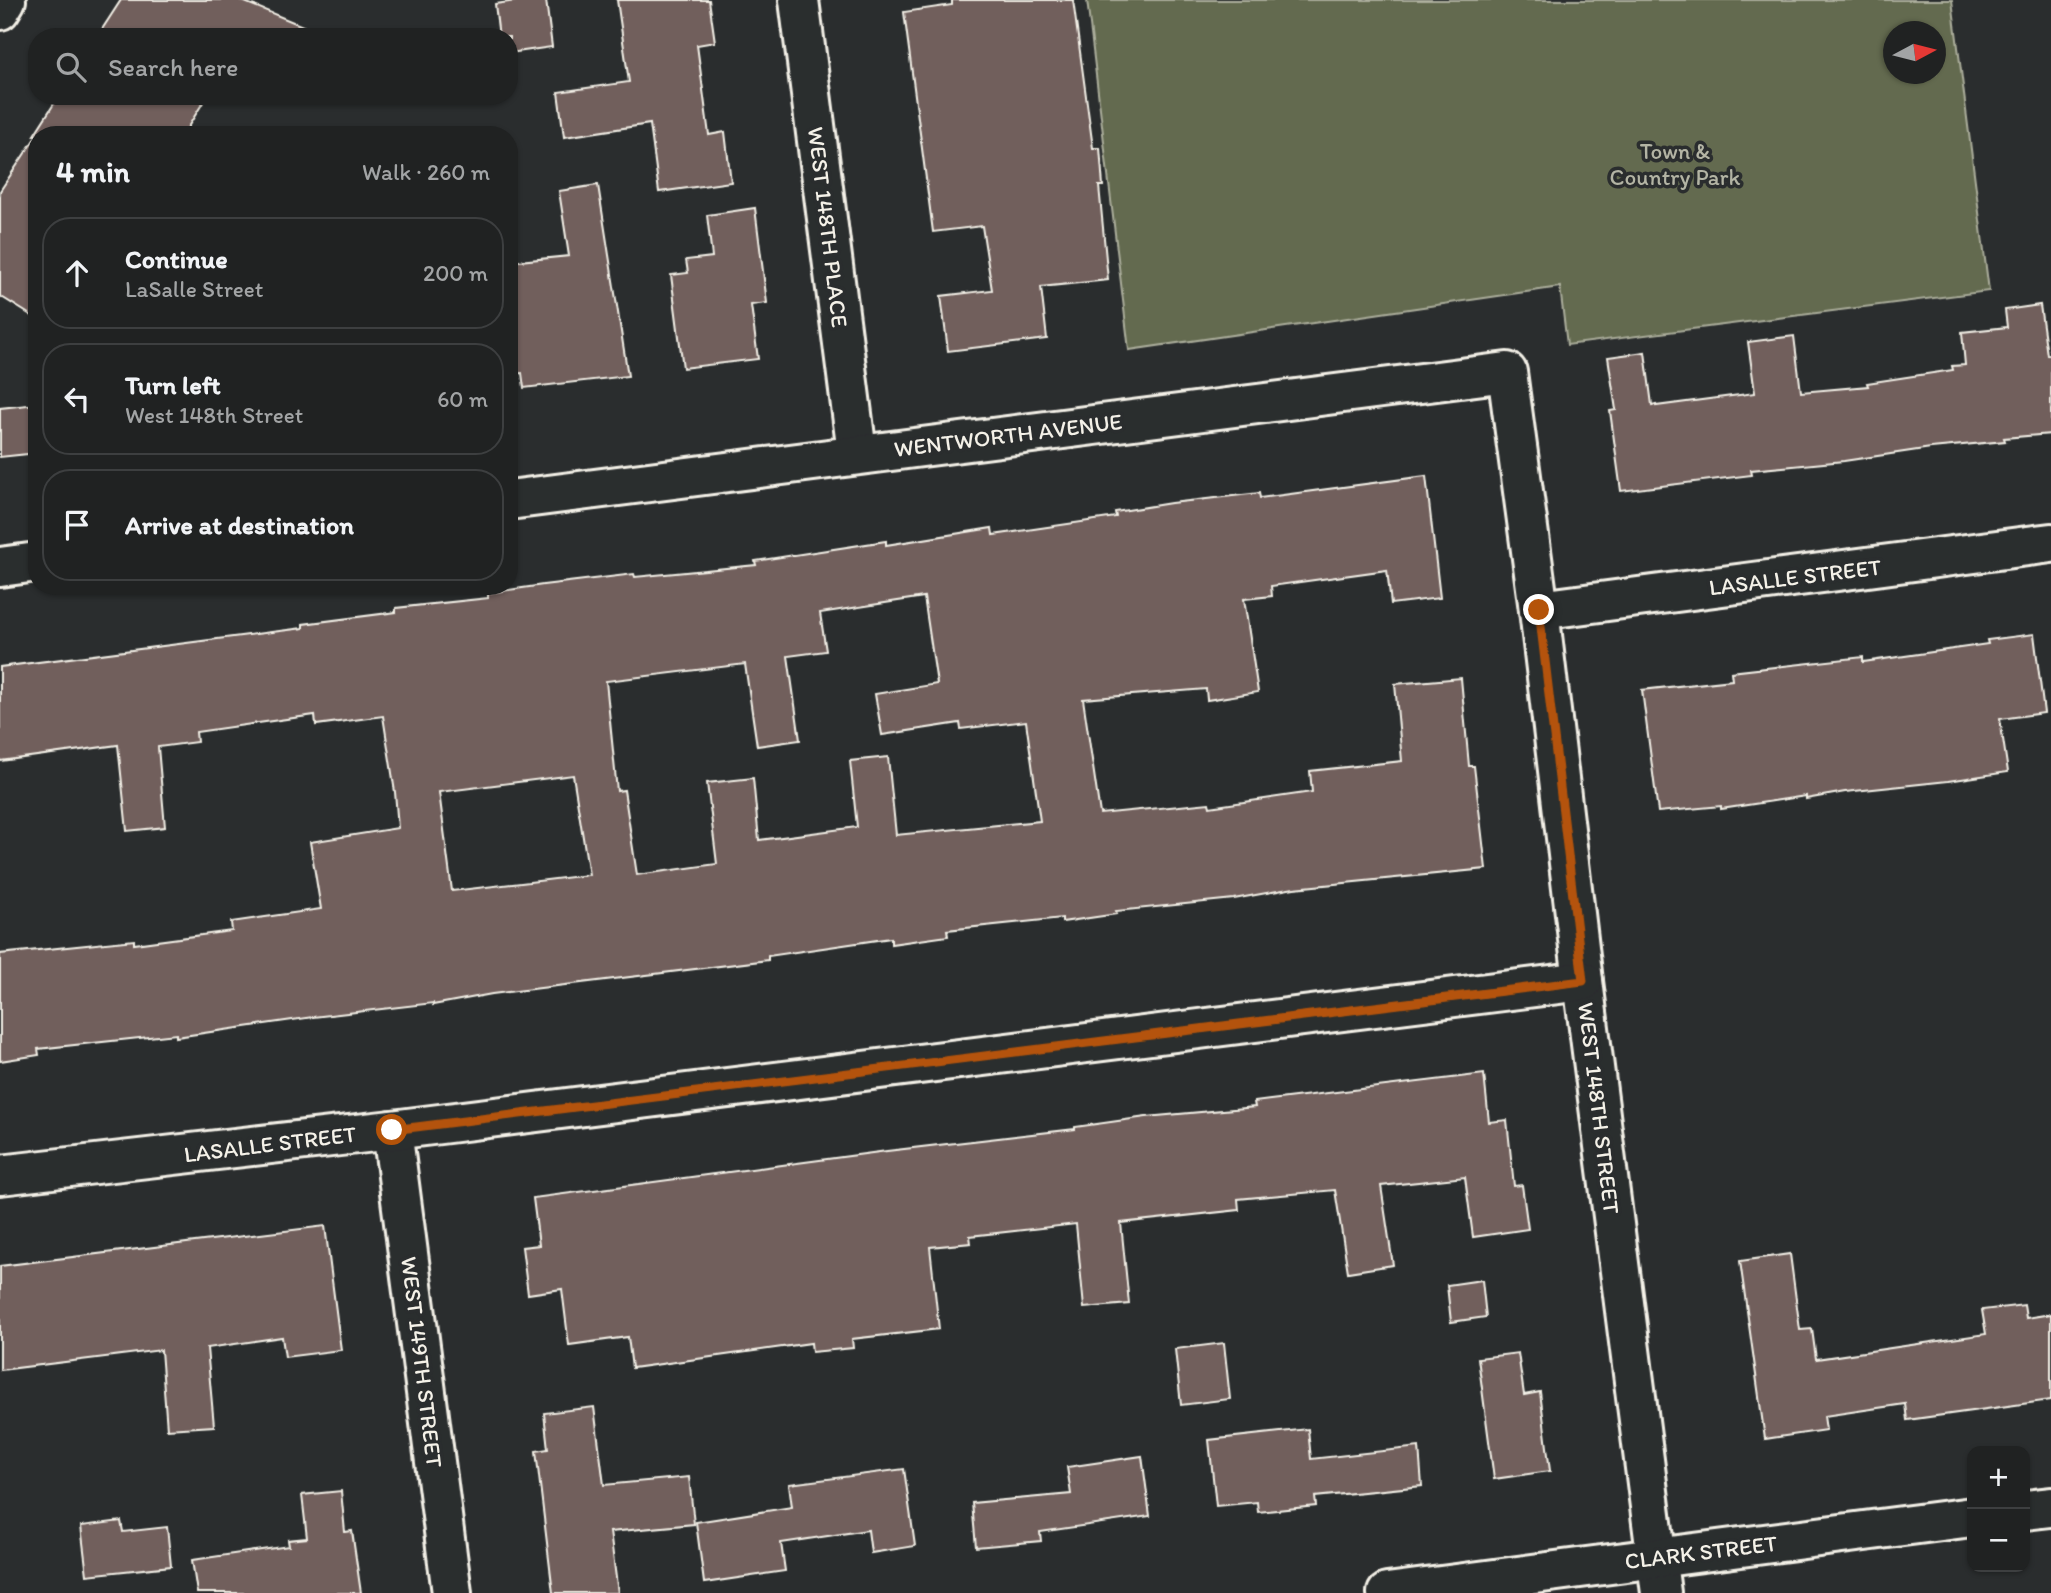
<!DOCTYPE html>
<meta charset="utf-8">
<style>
body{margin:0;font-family:Itim,sans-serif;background:#2d2f2f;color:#f1f3f6}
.controls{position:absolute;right:21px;bottom:21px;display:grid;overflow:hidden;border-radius:14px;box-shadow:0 2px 5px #0004}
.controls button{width:63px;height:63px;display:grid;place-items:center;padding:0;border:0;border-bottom:2px solid #3d3f40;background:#202222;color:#f1f3f6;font:35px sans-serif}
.compass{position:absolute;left:1883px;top:21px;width:63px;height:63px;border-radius:50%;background:#202222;box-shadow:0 2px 5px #0004;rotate:83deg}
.stop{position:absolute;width:21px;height:21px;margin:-16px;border:5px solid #b45309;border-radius:50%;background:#fff}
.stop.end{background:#b45309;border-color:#fff;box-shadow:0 2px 7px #0008}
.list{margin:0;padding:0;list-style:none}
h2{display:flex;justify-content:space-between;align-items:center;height:91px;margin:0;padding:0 28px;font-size:30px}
h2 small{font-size:23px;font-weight:400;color:#a2a4a5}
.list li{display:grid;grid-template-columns:46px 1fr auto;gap:21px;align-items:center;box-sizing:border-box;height:112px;margin:0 14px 14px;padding:0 14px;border:2px solid #3d3f40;border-radius:28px}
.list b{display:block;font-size:26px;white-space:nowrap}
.list p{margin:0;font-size:23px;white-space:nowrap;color:#a2a4a5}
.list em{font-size:23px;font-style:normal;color:#a2a4a5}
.icon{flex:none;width:38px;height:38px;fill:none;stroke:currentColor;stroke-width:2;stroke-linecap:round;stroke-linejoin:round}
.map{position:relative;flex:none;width:2051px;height:1593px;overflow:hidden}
.search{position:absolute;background:#202222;box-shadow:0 2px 5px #0004;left:28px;top:28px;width:490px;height:77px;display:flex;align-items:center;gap:18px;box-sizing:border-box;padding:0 24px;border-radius:28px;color:#a2a4a5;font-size:26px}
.panel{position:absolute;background:#202222;box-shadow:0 2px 5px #0004;left:28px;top:126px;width:490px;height:469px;border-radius:28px}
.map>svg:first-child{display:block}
.green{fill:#636a50;stroke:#acae9c;stroke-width:2;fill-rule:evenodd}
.building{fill:#715e5c;stroke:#f4f1e8;stroke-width:2;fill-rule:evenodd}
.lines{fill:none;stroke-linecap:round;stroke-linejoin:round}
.street-casing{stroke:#f4f1e8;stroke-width:44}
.street{stroke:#2a2d2e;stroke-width:38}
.route{stroke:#b45309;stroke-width:9}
.labels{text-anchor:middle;stroke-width:7;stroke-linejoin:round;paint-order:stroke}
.park-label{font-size:23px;fill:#b3b4a4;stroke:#2a2d2e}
.street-label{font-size:23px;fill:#f4f1e8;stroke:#2a2d2e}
</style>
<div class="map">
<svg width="2051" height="1593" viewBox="0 0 2051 1593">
<rect width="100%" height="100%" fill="#2a2d2e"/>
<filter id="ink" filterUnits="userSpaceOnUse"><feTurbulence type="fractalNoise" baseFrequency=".0143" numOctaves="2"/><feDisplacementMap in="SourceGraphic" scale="14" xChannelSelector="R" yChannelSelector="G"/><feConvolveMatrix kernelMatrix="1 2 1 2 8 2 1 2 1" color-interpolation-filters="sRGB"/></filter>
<g filter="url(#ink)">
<path class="green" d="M1087 0H1952L1989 291 1567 345 1560 287 1129 350ZM1894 32H1936V74H1894Z"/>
<g class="building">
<polygon points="121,0 240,0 327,36 97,37"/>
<polygon points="523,0 546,0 552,47 509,53 509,37 499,37 495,4"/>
<polygon points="617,0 709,0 715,42 697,45 709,135 725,132 731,182 659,192 650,124 564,137 558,92 629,82"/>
<polygon points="952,0 1073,0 1093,148 1100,148 1103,186 1099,186 1108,280 1041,287 1047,339 948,351 941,296 992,290 982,226 933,232 904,12 952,5"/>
<polygon points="59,96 207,96 183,135 34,135"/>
<polygon points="37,135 37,319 0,296 0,191"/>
<polygon points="598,185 628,376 524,388 522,373 509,374 509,262 569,256 559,191"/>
<polygon points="755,208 767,303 751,305 758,359 683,368 671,275 688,273 686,260 712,257 707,215"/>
<polygon points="2040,305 2047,355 2051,355 2051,434 2004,438 2005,441 1931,448 1844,461 1751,470 1752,475 1621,491 1610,411 1616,410 1608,357 1645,352 1652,405 1656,404 1656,406 1755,393 1748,342 1794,336 1801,392 1868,386 1867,383 1953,370 1952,366 1965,365 1962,332 2007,327 2005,310"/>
<polygon points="37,404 37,453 0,457 0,408"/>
<path d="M1426 476 1440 598 1391 604 1387 570 1271 586 1272 596 1244 599 1258 692 1207 700 1206 689 1083 699 1100 814 1209 803 1210 807 1312 792 1310 771 1402 761 1395 684 1461 678 1469 766H1474L1486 869 1294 888 1234 899 1116 911 1117 914 1062 922V918L947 930 948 936 891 944V938L768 956V960L492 994 433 1005V1003L313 1017 176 1037V1034L38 1049 39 1055 0 1061V954L134 940V944L232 931 231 922 321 909 310 842 398 828 395 792 383 716 316 725 315 715 196 732 197 742 158 747 165 827 127 831 118 745 0 761V667L303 628V624L396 612V608L488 598V593L543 585 634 574 635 577 756 565 755 561 886 541V545L992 528 993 535 1116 517 1115 512 1171 503 1259 493 1260 498ZM924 597 937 684 875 694 882 735 960 723 961 729 1026 721 1040 821 896 835 888 757 850 761 857 827 759 840 753 778 707 783 717 864 637 875 624 790 617 791 606 681 745 664 757 746 800 740 788 656 826 651 820 613ZM573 775 589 875 452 891 439 792Z"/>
<polygon points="2034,634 2044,713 2000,719 2008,772 1948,781 1845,792 1806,799 1806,796 1721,809 1721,806 1658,812 1642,690 1732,680 1731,672 1863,657 1863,662 1988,644 1987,640"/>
<polygon points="1484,1074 1489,1122 1507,1120 1514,1186 1522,1185 1528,1229 1473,1237 1465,1177 1381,1186 1393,1265 1348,1272 1335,1190 1238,1199 1239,1210 1121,1223 1129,1304 1084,1308 1076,1224 970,1236 971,1243 930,1247 939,1329 852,1339 853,1348 812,1352 811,1343 632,1368 628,1337 569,1345 562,1289 528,1294 522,1247 539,1245 533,1198 887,1151 1075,1129 1075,1127 1146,1117 1255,1107 1254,1102"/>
<polygon points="325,1226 341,1350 285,1357 282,1337 207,1348 214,1426 167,1429 161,1350 0,1370 0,1266"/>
<polygon points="1790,1254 1800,1330 1812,1329 1816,1359 1986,1334 1982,1310 2024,1305 2026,1318 2051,1314 2051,1400 1907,1420 1905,1404 1824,1416 1826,1430 1765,1439 1740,1261"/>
<polygon points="1482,1280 1486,1317 1451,1322 1447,1285"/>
<polygon points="1224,1343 1230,1399 1181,1405 1175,1349"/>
<polygon points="1518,1353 1524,1395 1540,1392 1550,1471 1494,1479 1478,1358"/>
<polygon points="594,1407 604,1485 689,1477 694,1524 610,1532 618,1593 553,1593 536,1451 548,1449 544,1413"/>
<polygon points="1308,1429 1311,1459 1419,1447 1422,1486 1315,1497 1316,1506 1258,1512 1257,1502 1216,1506 1209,1440"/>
<polygon points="1142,1456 1150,1516 1040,1532 1041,1541 976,1547 972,1503 1071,1494 1067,1467"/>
<polygon points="904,1469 915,1546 871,1553 868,1530 781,1543 785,1571 704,1583 696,1522 792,1507 789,1484"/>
<polygon points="341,1491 345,1532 352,1531 361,1593 197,1593 192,1560 289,1546 288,1540 307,1538 302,1495"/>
<polygon points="121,1521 123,1532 167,1527 171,1566 87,1575 81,1526"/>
</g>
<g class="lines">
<defs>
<g id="street">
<polyline points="799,0 857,453"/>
<polyline points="0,10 6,0"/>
<polyline points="509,500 1507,372 1539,610 1583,981 1661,1593"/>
<polyline points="0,567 37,562"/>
<polyline points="1539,610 2051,543"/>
<polyline points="392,1130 452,1593"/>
<polyline points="0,1175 392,1130 1583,981"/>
<polyline points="2025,1510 2051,1507"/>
<polyline points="1387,1593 1972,1517"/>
</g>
</defs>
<use href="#street" class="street-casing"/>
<use href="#street" class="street"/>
</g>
</g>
<g class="lines" filter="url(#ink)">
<polyline class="route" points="392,1130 1583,981 1539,610"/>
</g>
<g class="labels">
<g class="park-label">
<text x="1675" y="159">Town &amp;<tspan x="1675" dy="26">Country Park</tspan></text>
</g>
<g class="street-label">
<text transform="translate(828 227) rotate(83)" y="8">WEST 148TH PLACE</text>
<text transform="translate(1008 435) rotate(-7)" y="8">WENTWORTH AVENUE</text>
<text transform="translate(1795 577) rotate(-7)" y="8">LASALLE STREET</text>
<text transform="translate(1599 1108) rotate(83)" y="8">WEST 148TH STREET</text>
<text transform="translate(270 1144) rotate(-7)" y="8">LASALLE STREET</text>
<text transform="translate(422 1362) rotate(83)" y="8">WEST 149TH STREET</text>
<text transform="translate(1701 1552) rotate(-7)" y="8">CLARK STREET</text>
</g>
</g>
</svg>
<div class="controls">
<button>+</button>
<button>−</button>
</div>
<svg class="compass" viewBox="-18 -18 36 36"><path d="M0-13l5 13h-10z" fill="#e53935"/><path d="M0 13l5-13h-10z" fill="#a2a4a5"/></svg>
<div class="stop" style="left:392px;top:1130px"></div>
<div class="stop end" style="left:1539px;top:610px"></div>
<div class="search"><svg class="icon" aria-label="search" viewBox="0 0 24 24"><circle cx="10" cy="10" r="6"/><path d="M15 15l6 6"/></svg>Search here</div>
<section class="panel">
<h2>4 min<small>Walk · 260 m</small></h2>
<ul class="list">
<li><svg class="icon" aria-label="ahead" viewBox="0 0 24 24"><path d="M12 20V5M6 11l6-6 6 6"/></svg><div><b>Continue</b><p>LaSalle Street</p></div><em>200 m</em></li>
<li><svg class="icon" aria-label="left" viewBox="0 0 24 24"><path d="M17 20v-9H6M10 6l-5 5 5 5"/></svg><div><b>Turn left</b><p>West 148th Street</p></div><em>60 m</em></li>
<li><svg class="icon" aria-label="arrive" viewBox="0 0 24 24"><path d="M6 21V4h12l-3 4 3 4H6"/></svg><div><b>Arrive at destination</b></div></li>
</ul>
</section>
</div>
